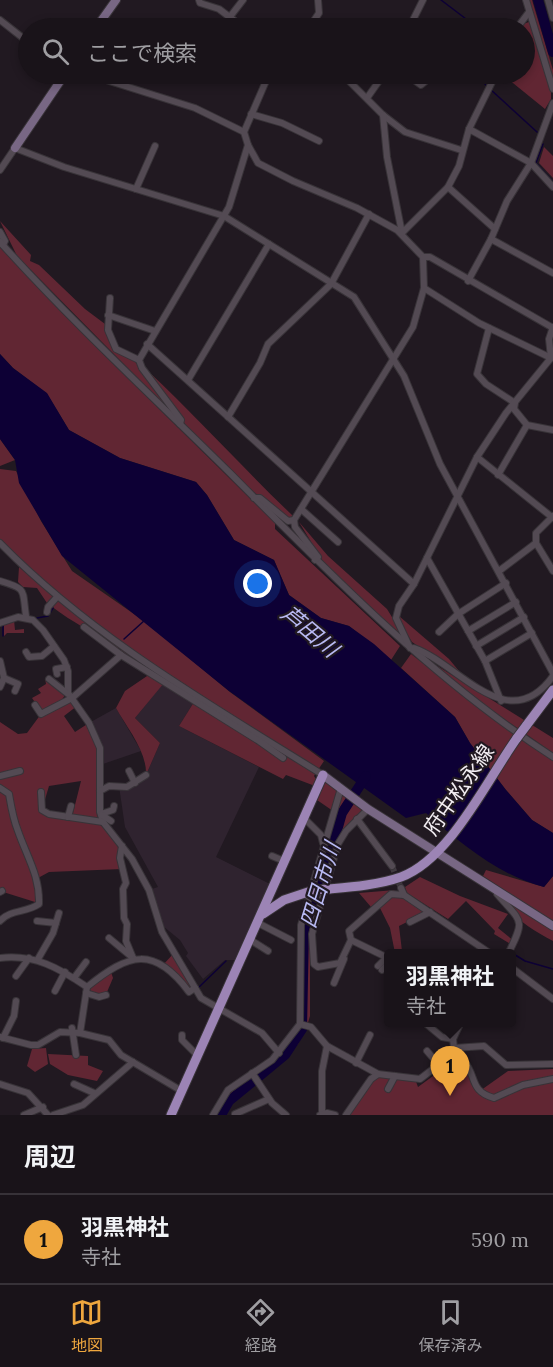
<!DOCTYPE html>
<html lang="ja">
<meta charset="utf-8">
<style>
body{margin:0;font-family:Lora,"Noto Sans JP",serif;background:#221c22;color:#f1f3f6}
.you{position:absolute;left:258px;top:584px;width:21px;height:21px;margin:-15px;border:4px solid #fff;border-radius:50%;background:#1a73e8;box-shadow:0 0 0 9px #1a73e833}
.badge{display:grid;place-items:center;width:39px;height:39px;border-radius:50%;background:#efa73e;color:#111;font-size:20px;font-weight:700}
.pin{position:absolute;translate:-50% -50px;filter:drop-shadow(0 2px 3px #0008)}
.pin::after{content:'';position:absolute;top:32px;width:21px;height:18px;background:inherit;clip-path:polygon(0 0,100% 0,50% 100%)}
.popup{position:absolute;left:384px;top:949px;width:132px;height:78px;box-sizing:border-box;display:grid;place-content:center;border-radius:6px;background:#191319;filter:drop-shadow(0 2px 4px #0005);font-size:20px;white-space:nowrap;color:#9f9ea2}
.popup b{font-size:22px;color:#f1f3f6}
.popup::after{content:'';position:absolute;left:50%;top:100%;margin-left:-12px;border:12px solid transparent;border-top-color:#191319}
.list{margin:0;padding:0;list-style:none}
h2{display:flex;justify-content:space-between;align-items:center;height:78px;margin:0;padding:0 24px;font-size:26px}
h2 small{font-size:20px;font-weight:400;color:#9f9ea2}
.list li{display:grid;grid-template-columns:39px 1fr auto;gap:18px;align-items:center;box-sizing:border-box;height:90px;padding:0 24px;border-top:2px solid #373238}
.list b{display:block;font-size:22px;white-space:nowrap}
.list p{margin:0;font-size:20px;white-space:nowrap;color:#9f9ea2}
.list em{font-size:20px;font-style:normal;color:#9f9ea2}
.icon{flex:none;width:33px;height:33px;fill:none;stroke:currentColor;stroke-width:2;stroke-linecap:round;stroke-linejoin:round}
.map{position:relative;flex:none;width:553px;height:1115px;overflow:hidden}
.search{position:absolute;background:#191319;box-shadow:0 3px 9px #0003;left:18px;right:18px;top:18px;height:66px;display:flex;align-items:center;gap:15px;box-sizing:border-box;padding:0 21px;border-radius:33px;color:#9f9ea2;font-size:22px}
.sheet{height:168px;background:#191319}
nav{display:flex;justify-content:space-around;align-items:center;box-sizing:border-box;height:84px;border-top:2px solid #373238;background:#191319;font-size:16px;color:#9f9ea2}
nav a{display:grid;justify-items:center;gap:3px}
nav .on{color:#efa73e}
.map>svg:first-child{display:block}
.built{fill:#2f232f}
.green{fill:#612633;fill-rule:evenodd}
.water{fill:#0d0035}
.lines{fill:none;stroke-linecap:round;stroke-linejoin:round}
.stream{stroke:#0d0035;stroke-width:1.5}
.river{stroke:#0d0035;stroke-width:10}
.street-tunnel{stroke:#403940;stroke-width:6;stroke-dasharray:6 3;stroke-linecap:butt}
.street-casing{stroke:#383338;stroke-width:8}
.secondary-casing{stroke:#383338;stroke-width:10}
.primary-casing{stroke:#383338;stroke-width:11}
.street{stroke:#534a53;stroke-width:6}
.secondary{stroke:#786784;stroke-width:8}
.primary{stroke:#9c84b5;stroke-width:9}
.primary-bridge-casing{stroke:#383338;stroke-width:11;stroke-linecap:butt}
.primary-bridge{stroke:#9c84b5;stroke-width:9}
.labels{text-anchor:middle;stroke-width:4.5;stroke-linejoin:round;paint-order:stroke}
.street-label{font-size:21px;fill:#f2edf2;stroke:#211921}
.water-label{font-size:22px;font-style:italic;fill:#b8b9f2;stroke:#211921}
</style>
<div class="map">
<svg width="553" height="1115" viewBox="0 0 553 1115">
<rect width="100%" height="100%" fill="#211921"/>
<g class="built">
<polygon points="164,682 194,702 179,726 259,767 216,857 270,884 235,960 225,960 203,979 186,956 188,953 180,940 158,922 149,890 158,887 125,827 119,786 127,787 146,775 160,743 135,718"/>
<polygon points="116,708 141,751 100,765 89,723"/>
</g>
<g class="green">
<polygon points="529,0 532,0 553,70 553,81"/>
<polygon points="529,22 551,90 551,99 545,109 502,74 524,74 525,55 534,53 525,29 521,28 523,24"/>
<polygon points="544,147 553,156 553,178 539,163"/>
<polygon points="0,221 31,255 30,261 39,265 85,309 105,324 115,351 137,361 177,418 17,256"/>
<polygon points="0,246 89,340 275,523 275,529 400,646 391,660 349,626 321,618 289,595 274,560 234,540 207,495 196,482 120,458 69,430 47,394 13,368 0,354"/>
<path d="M149 372C198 418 243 468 292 515V518H288L251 490 186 426Z"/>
<polygon points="0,439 15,460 0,466"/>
<path d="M0 469 16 471 41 521 72 571 147 623 230 692 324 761 314 776 317 781 315 786 286 775 283 779 179 726 194 702 164 683 135 718 160 743 146 775C147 751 127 728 116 708L125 691 150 674 119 652 123 647 57 597 0 543Z"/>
<polygon points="299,522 328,556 387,609 403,635 402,638 327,568"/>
<polygon points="19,567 54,597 47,603 37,588 23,587 18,582"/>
<path d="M57 599 120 647 118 649C95 633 73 623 51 606Z"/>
<polygon points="399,616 449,659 464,677 412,642 398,619"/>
<polygon points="14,620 15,630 24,629 24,633 7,633 4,636 4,623"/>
<polygon points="411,654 520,738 553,759 553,833 532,820 506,790 470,743 455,717 401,668"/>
<polygon points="431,662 553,738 553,753 490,709"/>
<polygon points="45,678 65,695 60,703 41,711 32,698 41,693 38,689 46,684"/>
<path d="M72 698 77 706 64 716 75 732 89 723 100 748V812L119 843 122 869 49 872 38 878 35 902 0 891V722L18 734 27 733 41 714ZM81 781 72 817 41 813 49 786Z"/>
<polygon points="327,778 368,809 338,844 310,932 310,1016 307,1026 298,1044 282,1063 231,1103 221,1099 272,1060 300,1024 301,931 333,811 317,800"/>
<polygon points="486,870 544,887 553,876 553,922 483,876"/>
<polygon points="420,877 460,896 508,914 498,928 514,941 512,945 494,934 495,931 466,901 448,919 407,893 405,887"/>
<polygon points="395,890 371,907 359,893"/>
<polygon points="392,897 404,897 429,911 399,926 402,951 400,953 395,953 390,928 380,908"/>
<path d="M504 897 553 930V941C533 930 513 920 504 897Z"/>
<polygon points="174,953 195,988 189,992 163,965"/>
<polygon points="110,969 113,978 107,992 100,996 91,992 90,989"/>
<polygon points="46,1048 48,1064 35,1072 27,1066 32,1049"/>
<polygon points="48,1054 88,1056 88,1065 103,1071 97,1081 68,1075 50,1064"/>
<polygon points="459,1057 466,1062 477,1093 508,1071 553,1069 553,1115 346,1115 378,1074 415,1079 418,1087"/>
</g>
<path class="water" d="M0 354 13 368 47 393 69 430 120 458 196 482 207 495 234 540 274 560 289 595 321 618 349 626 374 644 455 717 470 743 506 790 532 820 553 833V876L544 887C500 876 460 843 426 813L406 818 229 691 62 556 19 483 15 460 0 439Z"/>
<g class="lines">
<g class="stream">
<polyline points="441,0 474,25 474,28"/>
<polyline points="475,74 487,86"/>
<polyline points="490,89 537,132"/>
<polyline points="543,144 536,163 553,182"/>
<polyline points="37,618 48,616 53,608"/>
<polyline points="3,636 3,625"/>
<polyline points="124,639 145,620"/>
<polyline points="512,953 525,961 553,969"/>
<polyline points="198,988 226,961"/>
</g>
<g class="river">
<polyline points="538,0 553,52"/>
<polyline points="221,1115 229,1101 285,1055 302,1029 304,929 317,901 342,813 366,776"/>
</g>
<polyline class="street-tunnel" points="392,866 401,888"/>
<defs>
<g id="street">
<polyline points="199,0 200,3 219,9 244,28"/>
<polyline points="526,0 553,89"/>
<polyline points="548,0 553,18"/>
<polyline points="229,18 243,0"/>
<polyline points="0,20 28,42"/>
<polyline points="309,28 319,13 318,0"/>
<polyline points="409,28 423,0"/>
<polyline points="517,28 529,12"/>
<polyline points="87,74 195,108 244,132"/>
<polyline points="342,74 383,115 405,132 461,150"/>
<polyline points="406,74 421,85 434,74"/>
<polyline points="367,98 384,74"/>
<polyline points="251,114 282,123 319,141"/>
<polyline points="383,115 387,157 402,233"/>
<polyline points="469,129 531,163 553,187"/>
<polyline points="248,145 258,163 293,181 357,208 397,230 423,257 424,288 413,327 294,520"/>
<polyline points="0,170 15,148 64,167 224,216 354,297 404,376 440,464 553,673"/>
<polyline points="448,187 495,229"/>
<polyline points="136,189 155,146"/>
<polyline points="0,232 5,241 3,245"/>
<polyline points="402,233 448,187 459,166 469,129 496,74"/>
<polyline points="491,239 553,273"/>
<path d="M0 242C73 323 153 397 230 473 331 575 432 679 553 757"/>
<polyline points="423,257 430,257 553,328"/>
<polyline points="468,281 491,239 507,201 531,163 553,103"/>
<polyline points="424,288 479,323 551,358"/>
<polyline points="110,298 108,330 116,349 139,360"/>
<polyline points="108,315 155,331"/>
<polyline points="489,328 477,374 486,384 515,403 514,409 527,425 553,430"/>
<polyline points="147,344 414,584"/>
<polyline points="188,380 269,244"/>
<polyline points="228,417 260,363 268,344 331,284 369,214"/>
<polyline points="180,424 181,420 142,368 139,360 229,207 248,145 244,132 269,74"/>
<polyline points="477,457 553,518"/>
<polyline points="498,475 527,425"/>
<polyline points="254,498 260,498 288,521 294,520 295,527 318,557 315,560"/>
<polyline points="301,509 338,542"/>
<path d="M0 543C93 638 211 705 323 775"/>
<polyline points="536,543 553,571"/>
<polyline points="427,558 485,661 501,701"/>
<polyline points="499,571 536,543 536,533 553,516"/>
<path d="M0 581C28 589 22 590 26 616"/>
<polyline points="47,612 48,607 57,597"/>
<polyline points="0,623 18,617 33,620 43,630 64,660 68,671 68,693 89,723 100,748 100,812 103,822 132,859 149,890 162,932 201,998 262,1033 279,1053"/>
<polyline points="84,627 121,655 259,741 283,758"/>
<polyline points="468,631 516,602"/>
<polyline points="439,632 458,614 506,583"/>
<polyline points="476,646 524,617"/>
<polyline points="410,648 396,618 399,606 414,584 477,457 506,413 551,358 549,339 553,327"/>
<path d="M414 648C458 663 508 739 553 676"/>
<polyline points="26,652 29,657 42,656 54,646"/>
<polyline points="0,661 4,678 0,687"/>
<polyline points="485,661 532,633"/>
<polyline points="57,674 56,669 67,667"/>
<polyline points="4,678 18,684 15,691"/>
<polyline points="49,679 68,694"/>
<polyline points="35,705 41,714 72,698 121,655"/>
<polyline points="129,771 135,783"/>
<polyline points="0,776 20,771"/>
<path d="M0 788 9 794C11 806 13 819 18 831 27 857 40 876 39 904 26 913 11 909 0 921"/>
<polyline points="100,791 109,786 127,787 146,775"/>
<polyline points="41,792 42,810 49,814 103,822"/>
<polyline points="368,809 346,831 338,844 312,934 314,964 318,967 340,963 351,940 349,931 391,894 404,895"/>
<polyline points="101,814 113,810 114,806"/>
<polyline points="102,815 111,821"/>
<polyline points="68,817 71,806"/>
<polyline points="304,818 321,835 323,843"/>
<polyline points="357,819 392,866"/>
<polyline points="122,846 120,858 126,883 123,889 124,918 127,924 126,941 133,958"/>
<polyline points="272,856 284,861"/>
<polyline points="401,888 404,895 491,954"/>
<path d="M499 891 497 894C522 923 526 918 508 954"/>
<polyline points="0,892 2,891"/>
<polyline points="37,921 56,923"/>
<polyline points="256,922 291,940"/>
<polyline points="410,922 430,912"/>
<polyline points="109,938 133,958"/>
<polyline points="249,939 268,951"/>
<polyline points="351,940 388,958"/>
<path d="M0 958C35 954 59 968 87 987"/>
<polyline points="38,959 53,933 59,913"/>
<polyline points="378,966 387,957"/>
<polyline points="512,968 553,999"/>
<polyline points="382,970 388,964"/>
<polyline points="16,976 29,958"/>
<polyline points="74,978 86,962"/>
<polyline points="334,983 344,959"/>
<polyline points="55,991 65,972"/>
<polyline points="86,993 99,997 106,995"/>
<polyline points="424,1022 442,1037 453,1039"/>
<polyline points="451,1022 457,1030"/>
<polyline points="300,1024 311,1027 327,1046 378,1074"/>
<polyline points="72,1028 76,1055"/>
<path d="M80 1033 87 987C129 953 154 945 189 992L195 988"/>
<polyline points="182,1035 182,1040 196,1054"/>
<polyline points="0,1037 31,1045 38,1045 60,1032 80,1033 109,1040 121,1055 180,1090"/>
<polyline points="3,1038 14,1016 16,1001"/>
<polyline points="454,1048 484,1046 506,1065 553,1064"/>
<polyline points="427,1051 439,1065"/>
<path d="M452 1051C456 1054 461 1057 464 1061 477 1076 469 1091 494 1098L523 1085 553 1079"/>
<polyline points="356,1063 370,1035"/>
<polyline points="252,1073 272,1103 286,1115"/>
<polyline points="0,1084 28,1093 48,1115"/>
<polyline points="74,1084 94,1093"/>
<polyline points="388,1089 395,1076"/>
<polyline points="235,1114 269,1099"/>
<polyline points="322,1114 322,1071 327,1046"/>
<polyline points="24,1115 43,1107"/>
<polyline points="53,1115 83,1105 133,1062"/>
<polyline points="213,1115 228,1090 272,1060 300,1024 301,925 341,788"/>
<polyline points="320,1115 327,1113 335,1115"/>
<polyline points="346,1115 371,1079 378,1074 420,1079 450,1056 454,1048 453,1039 461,1022"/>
</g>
<g id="secondary">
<polyline points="96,28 116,0"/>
<polyline points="15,148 65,74"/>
<polyline points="323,775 368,809 553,926"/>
</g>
<g id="primary">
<polyline points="526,726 553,690"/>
<path d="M329 889C352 887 378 885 401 877 450 859 487 780 517 738"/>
<polyline points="263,914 284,900 314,890"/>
<polyline points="171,1115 323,775"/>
</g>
</defs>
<use href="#street" class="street-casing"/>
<use href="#secondary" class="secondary-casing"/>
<use href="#primary" class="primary-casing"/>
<use href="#street" class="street"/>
<use href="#secondary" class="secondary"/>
<use href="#primary" class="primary"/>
<defs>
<g id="primary-bridge">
<polyline points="517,738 526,726"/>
<polyline points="314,890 329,889"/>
</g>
</defs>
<use href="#primary-bridge" class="primary-bridge-casing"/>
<use href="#primary-bridge" class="primary-bridge"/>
</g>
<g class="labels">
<g class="street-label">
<text transform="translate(459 790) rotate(-55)" y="7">府中松永線</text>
</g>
<g class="water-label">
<text transform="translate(310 631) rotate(40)" y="8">芦田川</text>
<text transform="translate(320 885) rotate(-73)" y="8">四日市川</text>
</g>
</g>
</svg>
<div class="you"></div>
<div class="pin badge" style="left:450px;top:1096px">1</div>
<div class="popup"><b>羽黒神社</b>寺社</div>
<div class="search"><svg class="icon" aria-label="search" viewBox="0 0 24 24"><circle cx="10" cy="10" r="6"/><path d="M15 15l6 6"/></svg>ここで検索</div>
</div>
<section class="sheet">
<h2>周辺<small></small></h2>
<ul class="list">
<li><span class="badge">1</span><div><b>羽黒神社</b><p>寺社</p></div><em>590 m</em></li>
</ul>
</section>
<nav>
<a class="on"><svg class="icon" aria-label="map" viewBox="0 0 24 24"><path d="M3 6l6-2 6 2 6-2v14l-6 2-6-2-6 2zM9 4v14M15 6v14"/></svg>地図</a>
<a><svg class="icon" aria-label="directions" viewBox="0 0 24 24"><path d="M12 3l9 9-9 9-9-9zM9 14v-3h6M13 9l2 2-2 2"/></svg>経路</a>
<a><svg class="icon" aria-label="saved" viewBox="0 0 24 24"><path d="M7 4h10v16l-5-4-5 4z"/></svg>保存済み</a>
</nav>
